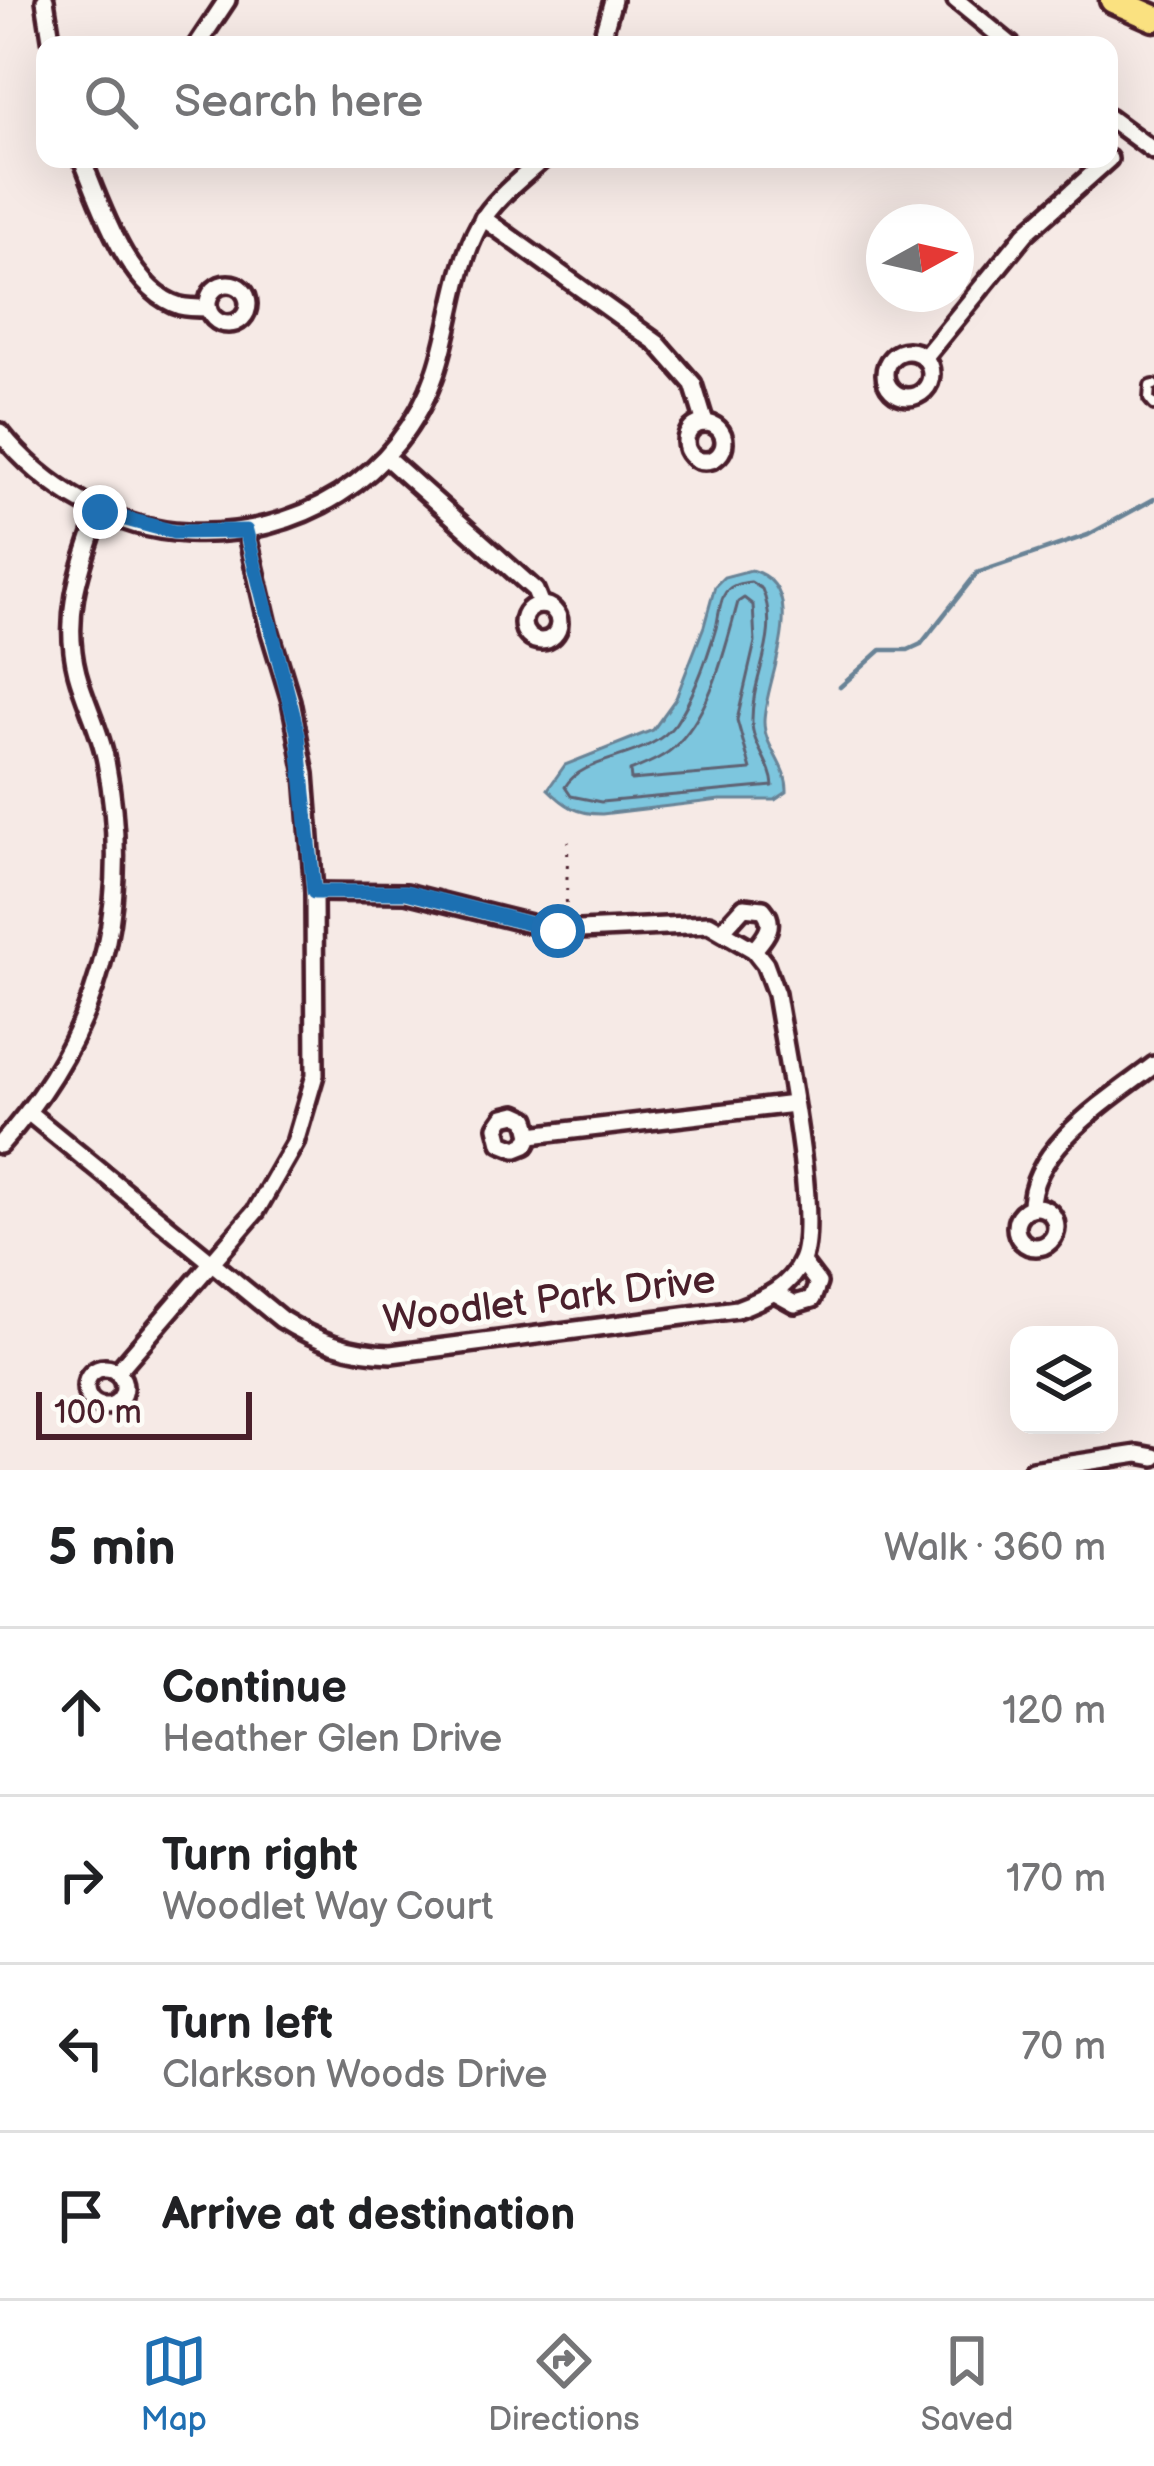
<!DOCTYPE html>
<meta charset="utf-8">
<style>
body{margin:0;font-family:"Balsamiq Sans",sans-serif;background:#f6f6f6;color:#202124}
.controls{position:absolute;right:36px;bottom:36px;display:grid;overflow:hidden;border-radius:24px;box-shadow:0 12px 48px #0002}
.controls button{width:108px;height:108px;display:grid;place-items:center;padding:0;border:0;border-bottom:3px solid #e0e0e0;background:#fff;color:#202124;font:60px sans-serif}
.compass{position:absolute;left:866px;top:204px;width:108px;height:108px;border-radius:50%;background:#fff;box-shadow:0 12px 48px #0002;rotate:82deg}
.scale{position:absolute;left:36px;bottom:30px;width:216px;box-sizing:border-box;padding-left:12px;border:6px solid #4a1f2b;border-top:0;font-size:33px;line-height:42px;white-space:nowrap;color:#4a1f2b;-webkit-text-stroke:9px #fdfcf7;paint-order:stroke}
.stop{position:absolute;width:36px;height:36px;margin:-27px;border:9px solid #1f6fb2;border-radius:50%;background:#fff}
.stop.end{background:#1f6fb2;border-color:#fff;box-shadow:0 3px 12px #0008}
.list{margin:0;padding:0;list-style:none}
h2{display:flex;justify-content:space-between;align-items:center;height:156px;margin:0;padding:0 48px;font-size:51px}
h2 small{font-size:39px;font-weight:400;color:#757577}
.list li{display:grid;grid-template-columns:78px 1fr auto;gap:36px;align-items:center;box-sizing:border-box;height:168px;padding:0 48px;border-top:3px solid #e0e0e0}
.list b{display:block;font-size:45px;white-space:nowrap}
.list p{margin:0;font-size:39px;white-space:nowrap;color:#757577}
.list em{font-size:39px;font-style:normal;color:#757577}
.icon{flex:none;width:66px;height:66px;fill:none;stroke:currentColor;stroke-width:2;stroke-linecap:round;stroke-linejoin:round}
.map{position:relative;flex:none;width:1154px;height:1470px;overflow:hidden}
.search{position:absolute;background:#fff;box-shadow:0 12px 48px #0002;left:36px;right:36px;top:36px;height:132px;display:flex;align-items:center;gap:30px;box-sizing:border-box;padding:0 42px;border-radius:24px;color:#757577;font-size:45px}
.sheet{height:828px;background:#fff}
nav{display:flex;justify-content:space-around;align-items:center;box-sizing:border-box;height:168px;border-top:3px solid #e0e0e0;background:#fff;font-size:33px;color:#757577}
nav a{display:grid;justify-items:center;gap:6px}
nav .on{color:#1f6fb2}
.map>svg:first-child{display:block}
.water{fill:#7dc6de;stroke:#698396;stroke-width:3}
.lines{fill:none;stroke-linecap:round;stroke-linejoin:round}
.shore{stroke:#5e6273;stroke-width:3}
.stream{stroke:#698396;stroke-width:4.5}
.service-casing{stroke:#4a1f2b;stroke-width:16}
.minor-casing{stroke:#4a1f2b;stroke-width:24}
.primary-casing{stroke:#4a1f2b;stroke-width:33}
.path{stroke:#4a1f2b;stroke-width:3;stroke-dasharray:3 9;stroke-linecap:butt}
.service{stroke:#fdfcf7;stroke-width:8}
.minor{stroke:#fdfcf7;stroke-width:15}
.primary{stroke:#fae180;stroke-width:24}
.route{stroke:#1f6fb2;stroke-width:15}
.labels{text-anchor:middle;stroke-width:10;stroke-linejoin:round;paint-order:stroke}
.street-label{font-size:39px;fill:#4a1f2b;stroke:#fdfcf7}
</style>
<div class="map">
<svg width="1154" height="1470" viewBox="0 0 1154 1470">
<rect width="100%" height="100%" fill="#f6eae6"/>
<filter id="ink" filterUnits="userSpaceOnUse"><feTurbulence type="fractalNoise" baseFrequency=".00833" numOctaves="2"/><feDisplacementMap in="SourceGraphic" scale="24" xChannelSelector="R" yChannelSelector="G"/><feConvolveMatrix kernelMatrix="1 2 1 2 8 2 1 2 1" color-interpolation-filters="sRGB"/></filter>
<g filter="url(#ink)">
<path class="water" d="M751 570C815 587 764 681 764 722 764 747 788 766 787 792L775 800H720L602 814C577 814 565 806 548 789L565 765 653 730 676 698 704 626 715 586 724 577Z"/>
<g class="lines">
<g class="shore">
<path d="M751 582 762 589C782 637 751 675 752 722 752 745 772 764 773 786L601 802 571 796 565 787C584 754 649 761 676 723 694 696 707 659 716 628 719 617 719 601 726 592 732 584 742 583 751 582Z"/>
<path d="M744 598 753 605 755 642 737 720 751 770 631 780 630 771C644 765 661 759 672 749 711 715 725 649 738 602Z"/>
</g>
<polyline class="stream" points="840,687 881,650 908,650 921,644 977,573 1088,535 1154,499"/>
<defs>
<polyline id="service" points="1154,385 1150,386 1149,399 1154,405"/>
<g id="minor">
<polyline points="45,0 52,45"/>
<polyline points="956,0 1011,45"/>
<polyline points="197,45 227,0"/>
<polyline points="600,45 613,0"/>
<polyline points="1109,118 1154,151"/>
<path d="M82 159C100 203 128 291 180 306 188 308 199 308 208 308"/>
<polyline points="483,218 657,343 693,384 705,423"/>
<circle cx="228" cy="304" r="20"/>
<circle cx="908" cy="374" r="23"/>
<polyline points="924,358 1026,233 1109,159"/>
<circle cx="705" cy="442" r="19"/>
<path d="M0 432C44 488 115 530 187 533 298 538 399 479 436 372 453 322 454 271 480 224 495 198 521 179 543 159"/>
<polyline points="387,458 535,590 541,605"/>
<circle cx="541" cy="623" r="18"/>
<path d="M723 930 744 907 763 909C777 925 765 937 754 950"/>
<path d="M29 1113 281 1319C316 1341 350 1353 391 1354L737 1309C764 1299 790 1288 802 1260 820 1218 784 1047 776 994L765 964 754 950 709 924 558 931 406 893 314 892"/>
<polyline points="531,1135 527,1119 516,1114 504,1117 497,1127 501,1143 516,1149 526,1145 531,1135 794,1104"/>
<path d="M0 1145C100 1035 134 907 106 761 100 730 85 703 77 673 62 614 81 566 100 511"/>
<circle cx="1036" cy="1227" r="20"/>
<path d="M1031 1208C1030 1148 1111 1098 1154 1065"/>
<polyline points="775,1293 795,1304 812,1299 818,1283 802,1262"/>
<circle cx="105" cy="1387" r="19"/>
<polyline points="117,1372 256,1211 295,1143 315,1075 314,892 305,774 291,701 269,629 246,531"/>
<polyline points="1032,1470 1138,1454 1154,1457"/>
</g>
<polyline id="primary" points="1113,0 1154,18"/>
</defs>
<use href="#service" class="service-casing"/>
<use href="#minor" class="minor-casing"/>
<use href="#primary" class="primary-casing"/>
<polyline class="path" points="566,915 568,841"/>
<use href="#service" class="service"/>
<use href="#minor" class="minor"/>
<use href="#primary" class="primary"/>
</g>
</g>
<g class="lines" filter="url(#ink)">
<polyline class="route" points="100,512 174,532 246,531 298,734 314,892 406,892 558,931"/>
</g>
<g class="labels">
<g class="street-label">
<text transform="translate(549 1298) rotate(-7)" y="14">Woodlet Park Drive</text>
</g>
</g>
</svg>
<div class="controls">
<button><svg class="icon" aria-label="layers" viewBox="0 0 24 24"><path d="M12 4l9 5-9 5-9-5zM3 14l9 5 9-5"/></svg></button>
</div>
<svg class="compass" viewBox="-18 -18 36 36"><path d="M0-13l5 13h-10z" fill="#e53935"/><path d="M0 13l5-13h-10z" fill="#757577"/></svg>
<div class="scale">100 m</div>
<div class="stop" style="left:558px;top:931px"></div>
<div class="stop end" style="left:100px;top:512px"></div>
<div class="search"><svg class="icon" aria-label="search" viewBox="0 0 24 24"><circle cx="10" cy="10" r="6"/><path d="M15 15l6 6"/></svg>Search here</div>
</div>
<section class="sheet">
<h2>5 min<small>Walk · 360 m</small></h2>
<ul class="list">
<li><svg class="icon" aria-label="ahead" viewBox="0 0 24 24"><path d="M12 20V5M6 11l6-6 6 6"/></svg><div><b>Continue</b><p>Heather Glen Drive</p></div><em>120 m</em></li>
<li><svg class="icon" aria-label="right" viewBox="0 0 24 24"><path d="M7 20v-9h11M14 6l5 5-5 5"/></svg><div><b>Turn right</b><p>Woodlet Way Court</p></div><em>170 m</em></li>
<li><svg class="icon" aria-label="left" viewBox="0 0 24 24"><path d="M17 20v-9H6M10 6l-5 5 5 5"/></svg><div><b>Turn left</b><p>Clarkson Woods Drive</p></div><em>70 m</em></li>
<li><svg class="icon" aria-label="arrive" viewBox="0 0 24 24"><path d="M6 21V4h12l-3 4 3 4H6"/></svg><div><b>Arrive at destination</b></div></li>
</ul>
</section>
<nav>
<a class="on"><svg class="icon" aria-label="map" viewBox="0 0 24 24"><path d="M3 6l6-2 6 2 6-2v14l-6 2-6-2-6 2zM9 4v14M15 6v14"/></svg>Map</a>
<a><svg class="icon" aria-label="directions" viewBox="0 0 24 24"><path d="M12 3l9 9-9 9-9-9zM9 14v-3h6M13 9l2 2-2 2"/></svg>Directions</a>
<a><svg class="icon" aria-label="saved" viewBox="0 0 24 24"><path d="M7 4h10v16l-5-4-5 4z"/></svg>Saved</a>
</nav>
